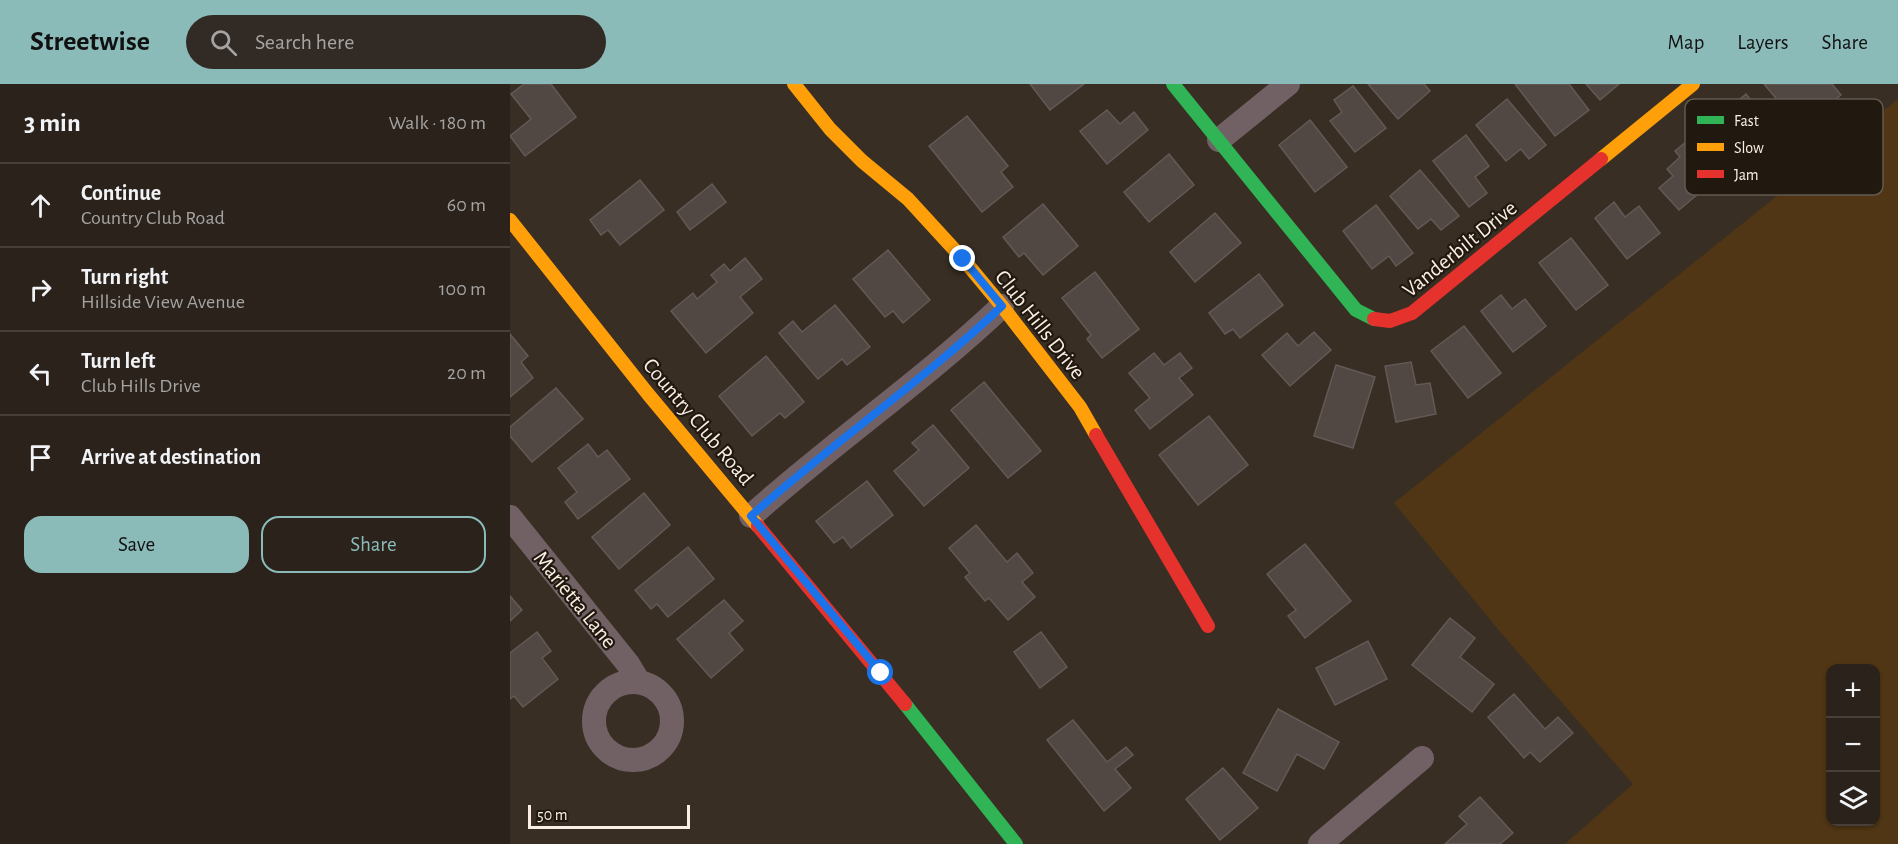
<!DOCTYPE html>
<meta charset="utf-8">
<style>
body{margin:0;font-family:"Alegreya Sans",sans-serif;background:#322a24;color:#f1f3f6}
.controls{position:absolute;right:18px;bottom:18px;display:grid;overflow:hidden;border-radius:12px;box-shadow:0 2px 4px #0004}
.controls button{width:54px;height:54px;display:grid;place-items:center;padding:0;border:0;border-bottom:2px solid #463f3a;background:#2a221b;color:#f1f3f6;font:30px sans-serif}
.scale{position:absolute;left:18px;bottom:15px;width:162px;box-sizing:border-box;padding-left:6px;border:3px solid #fbefe4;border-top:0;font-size:16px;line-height:21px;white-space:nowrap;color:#fbefe4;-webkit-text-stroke:4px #211910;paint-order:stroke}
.stop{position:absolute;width:18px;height:18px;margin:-14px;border:4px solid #1a73e8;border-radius:50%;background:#fff}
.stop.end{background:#1a73e8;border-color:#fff;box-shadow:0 2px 6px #0008}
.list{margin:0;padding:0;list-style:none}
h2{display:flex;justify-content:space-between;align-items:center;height:78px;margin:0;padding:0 24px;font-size:26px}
h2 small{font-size:20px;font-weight:400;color:#a5a4a3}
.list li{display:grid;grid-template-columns:39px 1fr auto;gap:18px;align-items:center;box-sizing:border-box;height:84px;padding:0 24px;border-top:2px solid #463f3a}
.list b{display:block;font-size:22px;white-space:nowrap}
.list p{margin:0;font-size:20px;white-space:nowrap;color:#a5a4a3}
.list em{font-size:20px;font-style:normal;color:#a5a4a3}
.actions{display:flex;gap:12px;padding:18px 24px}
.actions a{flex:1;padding:14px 0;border:2px solid #8bbbb9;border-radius:18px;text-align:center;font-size:21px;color:#8bbbb9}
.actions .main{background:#8bbbb9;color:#111}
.icon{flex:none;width:33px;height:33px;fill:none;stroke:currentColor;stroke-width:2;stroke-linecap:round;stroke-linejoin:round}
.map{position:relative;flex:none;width:1388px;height:760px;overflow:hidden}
header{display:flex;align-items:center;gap:36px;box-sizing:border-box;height:84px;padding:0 30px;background:#8bbbb9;color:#111}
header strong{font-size:28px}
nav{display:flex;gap:33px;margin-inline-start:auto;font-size:21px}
.search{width:420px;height:54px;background:#322a24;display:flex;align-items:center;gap:15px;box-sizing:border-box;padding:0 21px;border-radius:33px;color:#a5a4a3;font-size:22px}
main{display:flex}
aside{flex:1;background:#2a221b}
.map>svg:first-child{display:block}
.green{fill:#503614;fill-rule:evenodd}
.building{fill:#514844;stroke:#635956;stroke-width:1.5}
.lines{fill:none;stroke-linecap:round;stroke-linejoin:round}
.street{stroke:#716165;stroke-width:24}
.fast{stroke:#30b455;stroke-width:14}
.slow{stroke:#ff9f0a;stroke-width:14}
.jam{stroke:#e5322d;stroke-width:14}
.route{stroke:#1a73e8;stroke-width:8}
.labels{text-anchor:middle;stroke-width:4.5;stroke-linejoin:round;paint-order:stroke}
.street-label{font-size:22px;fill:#fbefe4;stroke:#211910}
.key{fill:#211910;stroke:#625950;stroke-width:1.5}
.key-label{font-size:16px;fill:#fbefe4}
</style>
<header>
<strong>Streetwise</strong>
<div class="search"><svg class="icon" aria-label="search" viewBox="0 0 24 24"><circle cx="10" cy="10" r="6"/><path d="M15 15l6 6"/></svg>Search here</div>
<nav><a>Map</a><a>Layers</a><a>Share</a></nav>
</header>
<main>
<aside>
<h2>3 min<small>Walk · 180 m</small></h2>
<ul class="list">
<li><svg class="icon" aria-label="ahead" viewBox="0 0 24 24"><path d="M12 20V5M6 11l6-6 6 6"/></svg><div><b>Continue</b><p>Country Club Road</p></div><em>60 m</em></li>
<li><svg class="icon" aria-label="right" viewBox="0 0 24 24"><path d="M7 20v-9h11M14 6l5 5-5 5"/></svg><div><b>Turn right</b><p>Hillside View Avenue</p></div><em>100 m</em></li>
<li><svg class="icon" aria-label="left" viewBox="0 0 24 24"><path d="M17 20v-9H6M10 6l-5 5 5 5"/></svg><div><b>Turn left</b><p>Club Hills Drive</p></div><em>20 m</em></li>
<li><svg class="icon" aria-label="arrive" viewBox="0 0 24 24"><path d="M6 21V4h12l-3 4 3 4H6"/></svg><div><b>Arrive at destination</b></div></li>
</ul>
<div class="actions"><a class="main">Save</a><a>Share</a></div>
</aside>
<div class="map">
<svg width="1388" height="760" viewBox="0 0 1388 760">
<rect width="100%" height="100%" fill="#382e24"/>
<path class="green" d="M1388 15V760H1055L1123 700 992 550 884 419ZM1320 584H1366V738H1320Z"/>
<g class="building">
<polygon points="14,0 41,0 66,33 15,72 0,52 21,35 1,10"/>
<polygon points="520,0 574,0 540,26"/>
<polygon points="858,0 914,0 920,7 888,35"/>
<polygon points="1005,0 1059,0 1079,26 1045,52"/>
<polygon points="1076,0 1109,0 1090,16"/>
<polygon points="1254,0 1322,0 1331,11 1291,44"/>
<polygon points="843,2 876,44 845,68 820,37 832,28 824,16"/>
<polygon points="1236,10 1270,53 1231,84 1208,56 1221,46 1215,38 1229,27 1224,20"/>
<polygon points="997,15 1036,61 1019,75 1011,65 996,77 966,41"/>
<polygon points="597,26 610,40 624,28 638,46 597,80 570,47"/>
<polygon points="457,32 498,82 491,88 503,103 472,128 419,62"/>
<polygon points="800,36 837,83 805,108 769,61"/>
<polygon points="956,51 979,82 965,93 977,109 959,123 923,77"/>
<polygon points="1177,57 1208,93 1169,126 1149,104 1163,92 1157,85 1170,73 1165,67"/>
<polygon points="659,70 684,101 639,138 614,108"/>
<polygon points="910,86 949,132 931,146 921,135 908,145 880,112"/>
<polygon points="130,96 154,126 110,161 98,146 91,151 80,136"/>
<polygon points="202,100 216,118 180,146 167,128"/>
<polygon points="1104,118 1115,133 1129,122 1150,149 1117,175 1085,134"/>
<polygon points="533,120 568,162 533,191 514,169 509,173 493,153"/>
<polygon points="866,121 903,169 886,182 879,172 862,185 833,147"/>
<polygon points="705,129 731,159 685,198 660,168"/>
<polygon points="1061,154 1098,201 1066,226 1029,179"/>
<polygon points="378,166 420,216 393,239 383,227 375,233 343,195"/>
<polygon points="235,174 252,195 230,213 243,229 196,269 161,227 183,209 187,215 207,198 201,191 214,180 220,187"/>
<polygon points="585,188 629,245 592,274 577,255 581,251 552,214"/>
<polygon points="749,190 773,221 730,254 723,245 715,250 699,229"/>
<polygon points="991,211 1002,225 1015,215 1036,242 1003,268 971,227"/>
<polygon points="325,221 360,263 337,281 332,275 308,295 269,249 283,237 292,248"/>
<polygon points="954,242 991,289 958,314 921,267"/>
<polygon points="804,248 821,266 780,302 752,271 777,249 788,262"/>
<polygon points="0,250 18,272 11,278 23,294 0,313"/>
<polygon points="644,269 654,281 670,269 682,284 669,294 683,311 640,345 625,326 640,314 619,289"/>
<polygon points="256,272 294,318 275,334 270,329 242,352 209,312"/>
<polygon points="901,278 906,301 920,299 926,330 886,338 875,282"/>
<polygon points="826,281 865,293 843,364 804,352"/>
<polygon points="474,298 531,367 498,394 441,326"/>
<polygon points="46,304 73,335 22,378 0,352 0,343"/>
<polygon points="699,332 738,381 688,421 649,371"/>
<polygon points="423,341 459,384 414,422 384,387 409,366 402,359"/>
<polygon points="78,360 88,373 97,366 120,395 68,435 55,418 67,408 48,384"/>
<polygon points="357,397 383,431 341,464 333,453 324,459 306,437"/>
<polygon points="134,409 160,441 109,485 82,453"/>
<polygon points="466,441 497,478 507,469 523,489 512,498 525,513 498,536 479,514 475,517 455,493 460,489 439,464"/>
<polygon points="795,460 841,517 795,554 778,532 786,526 757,490"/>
<polygon points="178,463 204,495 158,533 147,520 141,525 125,506"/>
<polygon points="0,512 12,526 0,537"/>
<polygon points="214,516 233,537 219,549 233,566 201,594 167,555"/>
<polygon points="940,534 965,554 950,573 984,600 962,628 902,581"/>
<polygon points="27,548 41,567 32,574 48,595 13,623 4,612 0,615 0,569"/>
<polygon points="531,548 557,583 530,604 504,568"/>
<polygon points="858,557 877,595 825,621 806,584"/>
<polygon points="1004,610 1035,645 1048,633 1063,649 1030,678 1020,668 1014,674 978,633"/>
<polygon points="768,625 829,658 814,685 787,670 767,707 733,689"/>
<polygon points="563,636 597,678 616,663 623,671 605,685 621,704 594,727 537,656"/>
<polygon points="713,684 748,724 710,756 676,715"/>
<polygon points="970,713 1003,749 990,760 935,760 957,740 949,732"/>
</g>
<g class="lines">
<g class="street">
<polyline points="709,56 778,0"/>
<path d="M241 432C322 359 413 297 492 222"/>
<polyline points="0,433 118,580 129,598"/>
<circle cx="123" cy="637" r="39"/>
<polyline points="810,760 912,674"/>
</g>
<g class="fast">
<polyline points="663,0 846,226 864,235"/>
<polyline points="395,620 506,760"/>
</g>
<g class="slow">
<polyline points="284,0 320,45 352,77 398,115 453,175 492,222 570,323 586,351"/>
<polyline points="1091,75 1183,0"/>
<polyline points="0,136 138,310 248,442"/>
</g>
<g class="jam">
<polyline points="864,235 880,237 902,229 1091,75"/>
<polyline points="586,351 698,542"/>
<polyline points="248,442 395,620"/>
</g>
</g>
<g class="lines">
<path class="route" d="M371 589 241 432C322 359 413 297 492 222L453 175"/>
</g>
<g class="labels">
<g class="street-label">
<text transform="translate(949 164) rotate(-39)" y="8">Vanderbilt Drive</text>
<text transform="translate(531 240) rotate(52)" y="8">Club Hills Drive</text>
<text transform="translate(189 337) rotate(50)" y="8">Country Club Road</text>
<text transform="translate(66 515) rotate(51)" y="8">Marietta Lane</text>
</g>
</g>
<rect x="1175" y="15" width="198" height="96" rx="9" class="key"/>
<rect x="1187" y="32" width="27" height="8" fill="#30b455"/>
<rect x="1187" y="59" width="27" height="8" fill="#ff9f0a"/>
<rect x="1187" y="86" width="27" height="8" fill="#e5322d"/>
<g class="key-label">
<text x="1224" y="42">Fast</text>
<text x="1224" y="69">Slow</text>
<text x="1224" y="96">Jam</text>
</g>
</svg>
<div class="controls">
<button>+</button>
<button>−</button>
<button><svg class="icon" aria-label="layers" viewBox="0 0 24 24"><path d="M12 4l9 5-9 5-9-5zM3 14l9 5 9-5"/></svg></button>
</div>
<div class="scale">50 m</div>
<div class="stop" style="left:371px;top:589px"></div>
<div class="stop end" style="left:453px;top:175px"></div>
</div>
</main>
